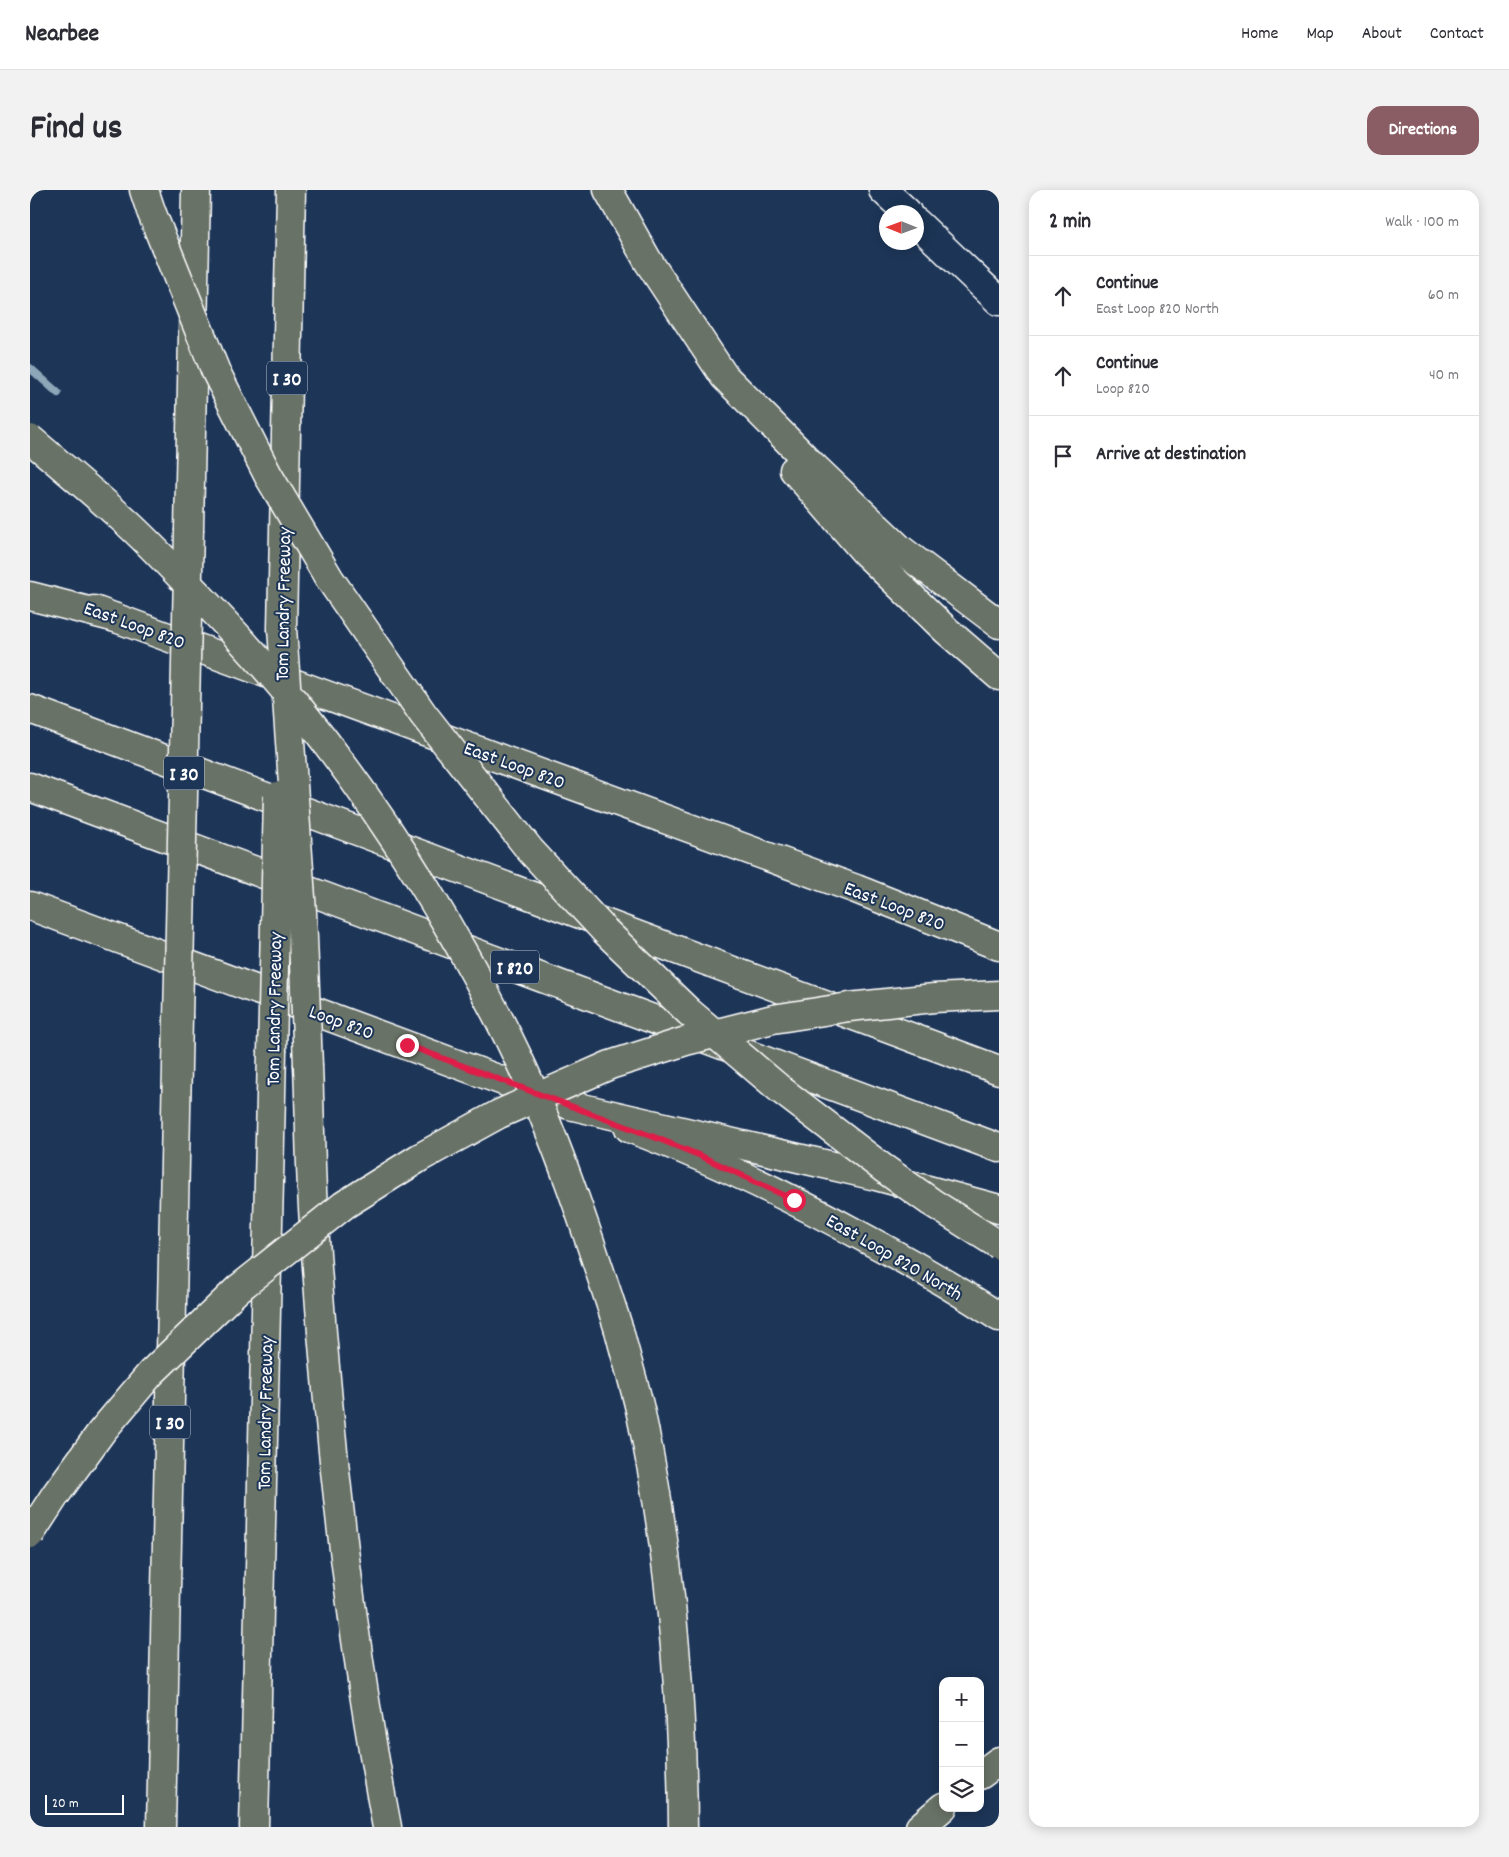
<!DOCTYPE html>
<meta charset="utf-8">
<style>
body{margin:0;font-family:Dekko,sans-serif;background:#f2f2f3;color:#2b2b33}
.controls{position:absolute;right:15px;bottom:15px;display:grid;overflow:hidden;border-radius:10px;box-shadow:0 2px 12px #0003}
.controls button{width:45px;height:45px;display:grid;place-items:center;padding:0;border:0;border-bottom:1px solid #e1e1e2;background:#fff;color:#2b2b33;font:25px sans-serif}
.compass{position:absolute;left:849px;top:15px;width:45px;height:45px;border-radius:50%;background:#fff;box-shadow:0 2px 12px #0003;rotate:271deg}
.scale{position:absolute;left:15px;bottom:12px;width:79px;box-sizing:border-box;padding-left:5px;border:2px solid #fff;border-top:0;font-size:14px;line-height:18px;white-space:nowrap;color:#fff;-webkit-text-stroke:4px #1d3557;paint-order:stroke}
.stop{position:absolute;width:15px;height:15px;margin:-11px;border:4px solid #e11d48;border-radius:50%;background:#fff}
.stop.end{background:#e11d48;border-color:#fff;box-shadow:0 1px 5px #0008}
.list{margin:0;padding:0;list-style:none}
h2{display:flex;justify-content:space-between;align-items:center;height:65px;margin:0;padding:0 20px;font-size:21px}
h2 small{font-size:16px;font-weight:400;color:#7c7c81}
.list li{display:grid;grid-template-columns:32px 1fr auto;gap:15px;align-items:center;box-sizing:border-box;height:80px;padding:0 20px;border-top:1px solid #e1e1e2}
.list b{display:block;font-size:19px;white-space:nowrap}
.list p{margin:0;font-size:16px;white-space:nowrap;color:#7c7c81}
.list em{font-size:16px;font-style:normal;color:#7c7c81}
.icon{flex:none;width:28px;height:28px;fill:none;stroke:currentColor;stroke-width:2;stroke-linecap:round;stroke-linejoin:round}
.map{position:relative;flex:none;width:969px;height:1637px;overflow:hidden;border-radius:15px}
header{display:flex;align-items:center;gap:30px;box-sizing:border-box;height:70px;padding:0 25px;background:#fff;border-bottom:1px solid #e1e1e2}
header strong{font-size:24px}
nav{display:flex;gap:28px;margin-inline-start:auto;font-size:18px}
.intro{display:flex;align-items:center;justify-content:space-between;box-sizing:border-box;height:120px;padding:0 30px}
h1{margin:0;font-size:35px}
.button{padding:12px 22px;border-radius:15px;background:#8a5d65;color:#fff;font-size:18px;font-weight:700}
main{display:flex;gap:30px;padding:0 30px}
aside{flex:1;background:#fff;border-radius:15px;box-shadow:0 2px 12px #0003}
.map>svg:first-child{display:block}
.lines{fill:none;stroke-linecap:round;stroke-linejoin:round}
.stream{stroke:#8da6b8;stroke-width:8}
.minor-casing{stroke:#fff;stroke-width:31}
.major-casing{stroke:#fff;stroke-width:31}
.highway-casing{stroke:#fff;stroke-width:31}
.minor{stroke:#1d3557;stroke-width:28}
.major{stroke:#697266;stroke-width:28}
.highway{stroke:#697266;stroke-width:28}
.highway-bridge-casing{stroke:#fff;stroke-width:31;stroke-linecap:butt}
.highway-bridge{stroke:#697266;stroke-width:28}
.route{stroke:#e11d48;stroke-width:6}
.labels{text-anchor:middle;stroke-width:4;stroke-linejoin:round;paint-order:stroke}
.shield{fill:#1d3557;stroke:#bbc2cd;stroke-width:1}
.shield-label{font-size:19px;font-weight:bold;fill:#fff}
.street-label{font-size:20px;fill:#fff;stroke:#1d3557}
</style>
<header>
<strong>Nearbee</strong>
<nav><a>Home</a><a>Map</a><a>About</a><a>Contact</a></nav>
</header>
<div class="intro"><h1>Find us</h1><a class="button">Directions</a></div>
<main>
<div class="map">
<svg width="969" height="1637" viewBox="0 0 969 1637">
<rect width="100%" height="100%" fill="#1d3557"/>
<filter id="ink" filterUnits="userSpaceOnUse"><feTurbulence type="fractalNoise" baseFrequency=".02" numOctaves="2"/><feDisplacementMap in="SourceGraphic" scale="10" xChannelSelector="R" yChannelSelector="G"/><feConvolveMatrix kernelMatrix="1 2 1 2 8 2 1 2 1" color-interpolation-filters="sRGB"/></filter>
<g filter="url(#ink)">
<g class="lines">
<polyline class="stream" points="0,178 28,203"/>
<defs>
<g id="minor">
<polyline points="853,0 877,22"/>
<polyline points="886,32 969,111"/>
</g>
<g id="major">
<polyline points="64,420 826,699 969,756"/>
<polyline points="0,716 519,908"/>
<path d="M599 938C680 968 756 1005 831 1046 878 1071 925 1098 969 1127"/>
</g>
<g id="highway">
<polyline points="114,0 121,21"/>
<polyline points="578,0 618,71 694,186 782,275 870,359 969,434"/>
<polyline points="764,280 835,362 917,441 969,486"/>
<polyline points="159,339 166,0"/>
<polyline points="0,406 86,428"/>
<polyline points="252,438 261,0"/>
<polyline points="0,519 969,880"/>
<polyline points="0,597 969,958"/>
<path d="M278 876C280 923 280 971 283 1018 296 1226 318 1433 357 1637"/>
<polyline points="539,915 846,986 969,1019"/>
<path d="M589 1140C596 1168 605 1196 611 1224 640 1360 652 1498 653 1637"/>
<polyline points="950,1585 969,1571"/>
<polyline points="131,1637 148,828"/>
<polyline points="224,1637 242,862"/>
<polyline points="890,1637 913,1617"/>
</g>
</defs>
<use href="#minor" class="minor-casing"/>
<use href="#major" class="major-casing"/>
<use href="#highway" class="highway-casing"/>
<use href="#minor" class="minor"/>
<use href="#major" class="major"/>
<use href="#highway" class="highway"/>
<defs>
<g id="highway-bridge">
<polyline points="121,21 186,182 238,285 299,388 393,524 500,660 575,741 659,822 751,900 853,978 901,1012 969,1055"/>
<path d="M0 249C32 276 64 303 95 331 115 349 134 369 153 389 192 429 231 470 266 514 349 617 420 731 479 849 525 942 557 1041 589 1140"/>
<polyline points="252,438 272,722 278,876"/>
<polyline points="148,828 159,339"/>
<polyline points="242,862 248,606"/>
<polyline points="0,1344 26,1304 72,1241 121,1183 208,1099 314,1015 389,968 469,924 580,875 656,851 743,829 819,817 904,808 969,805"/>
</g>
</defs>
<use href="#highway-bridge" class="highway-bridge-casing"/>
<use href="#highway-bridge" class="highway-bridge"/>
</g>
</g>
<g class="lines" filter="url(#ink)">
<polyline class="route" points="377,855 624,947 671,966 764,1010"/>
</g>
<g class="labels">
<g class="shield">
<rect x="237" y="171.5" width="40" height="33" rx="4"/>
<rect x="134" y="566.5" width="40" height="33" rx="4"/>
<rect x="461" y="760.5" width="48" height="33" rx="4"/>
<rect x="120" y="1215.5" width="40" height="33" rx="4"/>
</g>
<g class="shield-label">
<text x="257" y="195">I 30</text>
<text x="154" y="590">I 30</text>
<text x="485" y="784">I 820</text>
<text x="140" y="1239">I 30</text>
</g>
<g class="street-label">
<text transform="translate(252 414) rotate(-89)" y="7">Tom Landry Freeway</text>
<text transform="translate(105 434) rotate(20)" y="7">East Loop 820</text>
<text transform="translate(485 574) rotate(20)" y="7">East Loop 820</text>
<text transform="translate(865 715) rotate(21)" y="7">East Loop 820</text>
<text transform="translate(243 819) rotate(-89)" y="7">Tom Landry Freeway</text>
<text transform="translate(312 831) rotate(20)" y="7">Loop 820</text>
<text transform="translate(865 1066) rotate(30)" y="7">East Loop 820 North</text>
<text transform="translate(234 1223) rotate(-89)" y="7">Tom Landry Freeway</text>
</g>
</g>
</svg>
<div class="controls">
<button>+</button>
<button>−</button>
<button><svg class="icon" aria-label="layers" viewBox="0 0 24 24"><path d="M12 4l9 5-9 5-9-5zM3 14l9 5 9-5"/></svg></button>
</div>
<svg class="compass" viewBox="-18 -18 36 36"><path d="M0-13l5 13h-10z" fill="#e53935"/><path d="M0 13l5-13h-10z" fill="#7c7c81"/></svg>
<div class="scale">20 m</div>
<div class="stop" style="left:764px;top:1010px"></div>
<div class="stop end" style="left:377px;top:855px"></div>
</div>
<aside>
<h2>2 min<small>Walk · 100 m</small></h2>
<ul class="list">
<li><svg class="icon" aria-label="ahead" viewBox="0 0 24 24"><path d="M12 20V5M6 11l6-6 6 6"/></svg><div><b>Continue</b><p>East Loop 820 North</p></div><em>60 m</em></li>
<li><svg class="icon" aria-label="ahead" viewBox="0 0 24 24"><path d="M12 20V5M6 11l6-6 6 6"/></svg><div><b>Continue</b><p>Loop 820</p></div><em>40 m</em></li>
<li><svg class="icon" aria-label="arrive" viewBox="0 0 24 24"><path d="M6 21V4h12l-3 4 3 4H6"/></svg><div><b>Arrive at destination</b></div></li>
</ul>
</aside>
</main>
